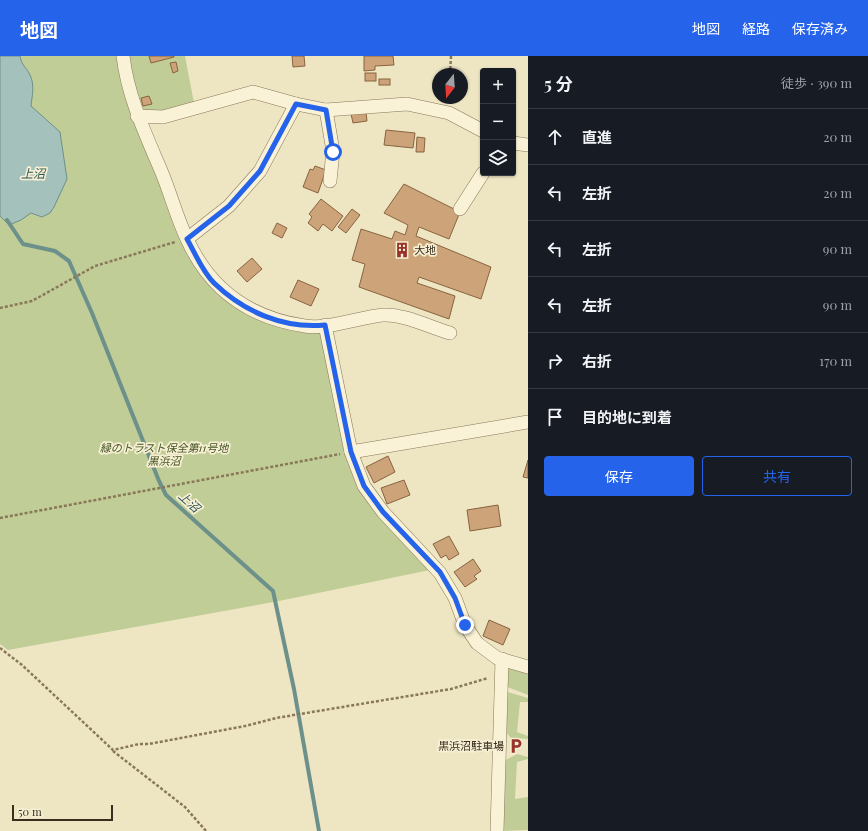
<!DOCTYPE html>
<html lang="ja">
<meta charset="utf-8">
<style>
body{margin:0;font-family:"Playfair Display","Noto Sans JP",serif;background:#242831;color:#f1f3f6}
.controls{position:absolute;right:12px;top:12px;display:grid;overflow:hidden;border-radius:4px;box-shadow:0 1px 3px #0004}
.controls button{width:36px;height:36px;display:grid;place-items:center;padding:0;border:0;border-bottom:1px solid #363941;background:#171b24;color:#f1f3f6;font:20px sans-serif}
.compass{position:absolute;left:432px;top:12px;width:36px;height:36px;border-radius:50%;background:#171b24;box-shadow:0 1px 3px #0004;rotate:197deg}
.scale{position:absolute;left:12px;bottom:10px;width:101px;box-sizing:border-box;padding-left:4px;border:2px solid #392d1e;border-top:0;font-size:11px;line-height:14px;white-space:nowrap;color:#392d1e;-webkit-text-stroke:3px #f6efd3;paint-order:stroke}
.stop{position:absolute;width:12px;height:12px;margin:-9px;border:3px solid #2563eb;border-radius:50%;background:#fff}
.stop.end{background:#2563eb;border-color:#fff;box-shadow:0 1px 4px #0008}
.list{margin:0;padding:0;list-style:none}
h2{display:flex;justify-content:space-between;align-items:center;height:52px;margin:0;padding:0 16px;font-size:17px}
h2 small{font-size:13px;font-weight:400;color:#9ea1a6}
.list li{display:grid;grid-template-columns:26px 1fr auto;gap:12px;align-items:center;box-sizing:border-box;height:56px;padding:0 16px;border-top:1px solid #363941}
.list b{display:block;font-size:15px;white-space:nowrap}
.list em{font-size:13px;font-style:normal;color:#9ea1a6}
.actions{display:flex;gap:8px;padding:12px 16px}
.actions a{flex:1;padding:9px 0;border:1px solid #2563eb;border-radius:4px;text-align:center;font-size:14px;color:#2563eb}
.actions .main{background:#2563eb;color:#fff}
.icon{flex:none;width:22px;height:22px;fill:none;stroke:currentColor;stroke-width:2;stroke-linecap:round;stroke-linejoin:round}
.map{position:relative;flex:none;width:528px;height:775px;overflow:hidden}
header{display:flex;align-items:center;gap:24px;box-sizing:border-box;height:56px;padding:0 20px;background:#2563eb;color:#fff}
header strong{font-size:19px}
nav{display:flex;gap:22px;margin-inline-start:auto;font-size:14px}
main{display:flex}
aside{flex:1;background:#171b24}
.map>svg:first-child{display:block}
.green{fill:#c1cd97}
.water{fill:#a5c1bc;stroke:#6c908a}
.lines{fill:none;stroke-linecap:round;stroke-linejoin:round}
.stream{stroke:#6c908a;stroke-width:4}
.building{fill:#cda479;stroke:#88633f}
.street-casing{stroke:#89775a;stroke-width:14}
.path{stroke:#89775a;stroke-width:2.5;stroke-dasharray:3 2;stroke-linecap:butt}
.street{stroke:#f9f2d6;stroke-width:13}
.route{stroke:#2563eb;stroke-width:5}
.labels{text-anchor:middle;stroke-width:3.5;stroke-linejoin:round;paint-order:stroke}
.poi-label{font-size:11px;fill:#392d1e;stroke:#f6efd3;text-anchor:start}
.park-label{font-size:11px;font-style:italic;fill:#445524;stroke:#f6efd3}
.water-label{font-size:12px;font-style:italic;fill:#2d5759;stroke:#f6efd3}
</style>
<header>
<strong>地図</strong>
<nav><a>地図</a><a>経路</a><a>保存済み</a></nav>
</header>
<main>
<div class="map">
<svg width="528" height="775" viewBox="0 0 528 775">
<rect width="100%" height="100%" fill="#eee6c3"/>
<g class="green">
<polygon points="0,0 119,0 158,123 225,242 321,275 348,401 430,514 279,545 8,594 0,588"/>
<polygon points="128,0 185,0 194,47 161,58 142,57"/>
<polygon points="506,612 528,613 528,639 505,630"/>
<polygon points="505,635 528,642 528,646 520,646 517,676 528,680 528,683 511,682 504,674"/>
<polygon points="517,698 528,701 528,703 517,706 515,743 528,741 528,774 502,775 504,705"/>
</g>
<path class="water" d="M0 0H20C21 9 27 12 30 19 35 29 32 40 31 50L60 76 67 123 54 151 50 157 42 161 31 157 21 164 9 169 0 160Z"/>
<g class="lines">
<polyline class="stream" points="7,164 23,188 55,195 69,205 92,257 159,425 166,439 273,535 294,633 319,775"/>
</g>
<g class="building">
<polygon points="149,0 174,0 174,1 151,7"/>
<polygon points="292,0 304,0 305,10 293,11"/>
<polygon points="364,0 393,0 394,9 375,10 375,14 364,15"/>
<polygon points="176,6 178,15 173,17 170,7"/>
<rect x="365" y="17" width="11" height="8"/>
<rect x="379" y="23" width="11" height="6"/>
<polygon points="149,40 152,48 143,50 141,42"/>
<polygon points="366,56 367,65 353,67 351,58"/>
<polygon points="386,74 415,77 413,92 384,89"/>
<polygon points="417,81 425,82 424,96 416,96"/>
<polygon points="315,110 326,114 318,137 303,131 310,113 313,114"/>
<polygon points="404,128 460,156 449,183 419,171 416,180 491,211 481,243 419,221 417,227 455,240 449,263 359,231 365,208 352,204 361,173 392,183 395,175 405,179 408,169 384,157"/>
<polygon points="321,143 343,160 332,175 323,168 318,175 308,167 312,161 309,158"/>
<polygon points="352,153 360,159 346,177 338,171"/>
<polygon points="277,167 287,172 282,182 272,177"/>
<polygon points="252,202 262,213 247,226 237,215"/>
<polygon points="298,224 319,233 311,250 290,241"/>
<polygon points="388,400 395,416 374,427 366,411"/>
<polygon points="528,404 528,422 523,421"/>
<polygon points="404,424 410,439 387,448 381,432"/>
<polygon points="498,449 501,470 470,475 467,454"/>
<polygon points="449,480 459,498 449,504 446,499 441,502 433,488"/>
<polygon points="473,503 481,515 474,520 477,523 465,531 454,516"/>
<polygon points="489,564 510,573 503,589 483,580"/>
</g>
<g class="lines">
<defs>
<g id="street">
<path d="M123 0C128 42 146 79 162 117 171 139 177 162 187 183 210 234 249 262 305 270 327 274 360 261 383 259 405 258 429 271 450 277"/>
<polyline points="326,54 333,95 330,125"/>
<polyline points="137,60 163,61 253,36 296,48"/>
<polyline points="513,87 528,89"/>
<polyline points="460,153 483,117"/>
<polyline points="187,183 229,150 260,115 296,48 326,54 407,48 449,57 483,75"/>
<polyline points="325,269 351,396 364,430 383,456 440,517 455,542 465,569 477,587 497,602 528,611"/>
<polyline points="351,396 528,366"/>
<polyline points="497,775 502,603"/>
</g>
</defs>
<use href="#street" class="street-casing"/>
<g class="path">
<polyline points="450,18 451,0"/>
<polyline points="0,252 32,245 95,210 175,186"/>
<polyline points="0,462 340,398"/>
<polyline points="0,592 22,609 113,694 139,688 149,688 245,670 276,662 451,633 488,622"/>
<polyline points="113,695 185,751 206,775"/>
</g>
<use href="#street" class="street"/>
</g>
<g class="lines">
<path class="route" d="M333 96 326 54 296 48 260 115 229 150 187 183C195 197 202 215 214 227 244 256 284 273 325 269L351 396 364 430 383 456 440 516 455 542 465 569"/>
</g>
<defs>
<symbol id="building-bare" viewBox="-9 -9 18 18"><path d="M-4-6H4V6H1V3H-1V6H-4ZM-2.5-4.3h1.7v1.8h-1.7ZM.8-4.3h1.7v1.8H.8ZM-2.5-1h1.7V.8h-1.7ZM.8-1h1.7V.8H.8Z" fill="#983329" stroke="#f6efd3" stroke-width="2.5" paint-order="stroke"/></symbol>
<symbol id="parking-bare" viewBox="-9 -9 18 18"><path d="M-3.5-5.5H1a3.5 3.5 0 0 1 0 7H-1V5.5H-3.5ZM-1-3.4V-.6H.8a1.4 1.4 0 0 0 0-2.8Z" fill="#983329" stroke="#f6efd3" stroke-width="2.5" paint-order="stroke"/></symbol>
</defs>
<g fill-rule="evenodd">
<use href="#building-bare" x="391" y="183" width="22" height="22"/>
<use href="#parking-bare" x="505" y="679" width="22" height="22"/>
</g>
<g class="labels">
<g class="poi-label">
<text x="414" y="198">大地</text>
<text x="504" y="694" text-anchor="end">黒浜沼駐車場</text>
</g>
<g class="park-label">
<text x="164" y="396">緑のトラスト保全第11号地<tspan x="164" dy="13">黒浜沼</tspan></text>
</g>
<g class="water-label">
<text x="33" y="122">上沼</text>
<text transform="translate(189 446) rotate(42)" y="4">上沼</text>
</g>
</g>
</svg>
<div class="controls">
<button>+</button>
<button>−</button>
<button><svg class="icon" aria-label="layers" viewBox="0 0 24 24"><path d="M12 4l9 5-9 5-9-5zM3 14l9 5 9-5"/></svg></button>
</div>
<svg class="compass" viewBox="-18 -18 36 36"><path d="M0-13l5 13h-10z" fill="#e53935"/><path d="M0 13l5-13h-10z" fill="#9ea1a6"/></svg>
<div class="scale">50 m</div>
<div class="stop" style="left:333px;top:96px"></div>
<div class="stop end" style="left:465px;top:569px"></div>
</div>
<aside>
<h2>5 分<small>徒歩 · 390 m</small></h2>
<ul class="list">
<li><svg class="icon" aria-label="ahead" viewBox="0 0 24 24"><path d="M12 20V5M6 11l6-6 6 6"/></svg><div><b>直進</b></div><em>20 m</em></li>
<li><svg class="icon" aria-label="left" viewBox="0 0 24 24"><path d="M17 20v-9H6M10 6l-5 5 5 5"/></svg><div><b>左折</b></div><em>20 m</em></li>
<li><svg class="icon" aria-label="left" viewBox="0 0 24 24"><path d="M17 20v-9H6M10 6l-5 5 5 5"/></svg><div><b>左折</b></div><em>90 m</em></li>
<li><svg class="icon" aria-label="left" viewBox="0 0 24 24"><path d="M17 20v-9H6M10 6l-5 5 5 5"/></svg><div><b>左折</b></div><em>90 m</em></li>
<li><svg class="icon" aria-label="right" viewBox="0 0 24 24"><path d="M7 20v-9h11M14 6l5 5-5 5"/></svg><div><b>右折</b></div><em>170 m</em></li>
<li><svg class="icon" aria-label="arrive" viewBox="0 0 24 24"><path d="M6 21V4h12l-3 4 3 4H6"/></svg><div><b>目的地に到着</b></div></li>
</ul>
<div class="actions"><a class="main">保存</a><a>共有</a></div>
</aside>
</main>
